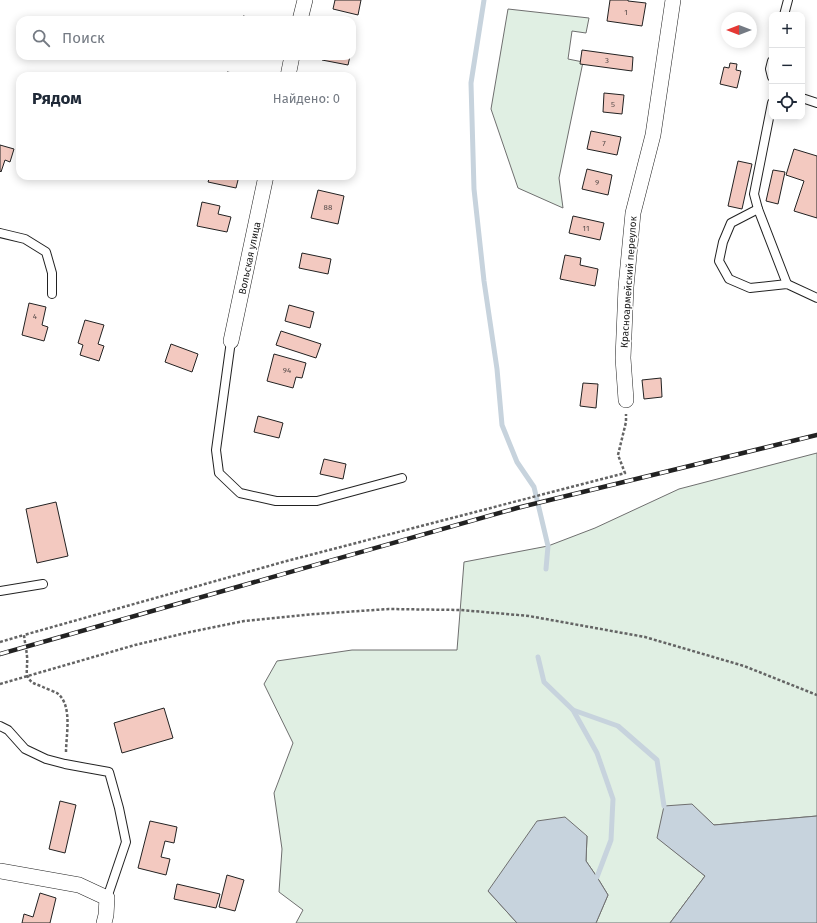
<!DOCTYPE html>
<html lang="ru">
<meta charset="utf-8">
<style>
body{margin:0;font-family:"Fira Sans",sans-serif;background:#f2f2f3;color:#1f2937}
.controls{position:absolute;right:12px;top:12px;display:grid;overflow:hidden;border-radius:8px;box-shadow:0 2px 10px #0003}
.controls button{width:36px;height:36px;display:grid;place-items:center;padding:0;border:0;border-bottom:1px solid #e0e1e3;background:#fff;color:#1f2937;font:20px sans-serif}
.compass{position:absolute;left:721px;top:12px;width:36px;height:36px;border-radius:50%;background:#fff;box-shadow:0 2px 10px #0003;rotate:270deg}
.list{margin:0;padding:0;list-style:none}
h2{display:flex;justify-content:space-between;align-items:center;height:52px;margin:0;padding:0 16px;font-size:17px}
h2 small{font-size:13px;font-weight:400;color:#747a83}
.icon{flex:none;width:22px;height:22px;fill:none;stroke:currentColor;stroke-width:2;stroke-linecap:round;stroke-linejoin:round}
.map{position:relative;flex:none;width:817px;height:923px;overflow:hidden}
.search{position:absolute;background:#fff;box-shadow:0 2px 10px #0003;left:16px;top:16px;width:340px;height:44px;display:flex;align-items:center;gap:10px;box-sizing:border-box;padding:0 14px;border-radius:12px;color:#747a83;font-size:15px}
.panel{position:absolute;background:#fff;box-shadow:0 2px 10px #0003;left:16px;top:72px;width:340px;height:108px;border-radius:12px}
.map>svg:first-child{display:block}
.green{fill:#e0efe3;stroke:#6f6f6f}
.water{fill:#c7d3dd;stroke:#6f6f6f}
.lines{fill:none;stroke-linecap:round;stroke-linejoin:round}
.stream{stroke:#c7d3dd;stroke-width:5}
.building{fill:#f3c9c0;stroke:#222}
.lane-casing{stroke:#222;stroke-width:10}
.street-casing{stroke:#222;stroke-width:16}
.path{stroke:#646464;stroke-width:2.5;stroke-dasharray:3 2;stroke-linecap:butt}
.lane{stroke:#fff;stroke-width:8}
.street{stroke:#fff;stroke-width:15}
.rail-casing{stroke:#222;stroke-width:4.5}
.rail{stroke:#fff;stroke-width:3;stroke-dasharray:9;stroke-linecap:butt}
.labels{text-anchor:middle;stroke-width:3;stroke-linejoin:round;paint-order:stroke}
.number-label{font-size:8px;fill:#564c4a}
.street-label{font-size:10px;fill:#222;stroke:#fff}
</style>
<div class="map">
<svg width="817" height="923" viewBox="0 0 817 923">
<rect width="100%" height="100%" fill="#fff"/>
<g class="green">
<polygon points="508,9 589,18 586,33 572,31 568,59 583,62 559,178 563,208 518,188 491,109"/>
<polygon points="817,453 817,816 714,825 692,805 658,838 705,876 670,923 596,923 608,895 597,877 586,861 587,836 488,891 517,923 296,923 303,910 279,892 282,849 274,793 293,743 264,684 277,661 352,650 457,650 464,562 548,546 595,528 679,489"/>
</g>
<g class="water">
<polygon points="692,804 714,825 817,816 817,923 670,923 705,876 657,838 664,806"/>
<polygon points="565,817 587,836 586,861 597,877 608,895 596,923 517,923 488,891 537,821"/>
</g>
<g class="lines">
<g class="stream">
<polyline points="484,0 471,83 474,189 484,281 497,369 502,425 517,462 534,487 548,546 546,569"/>
<polyline points="538,657 544,682 573,710 618,726 657,760 664,806"/>
<polyline points="573,710 597,753 613,799 611,840 597,877"/>
</g>
</g>
<g class="building">
<polygon points="335,0 361,0 358,15 333,9"/>
<polygon points="610,0 628,0 628,1 646,3 642,26 607,21"/>
<polygon points="243,16 262,20 243,20"/>
<polygon points="153,17 172,20 153,20"/>
<polygon points="582,50 633,57 632,71 580,64"/>
<polygon points="323,56 350,56 348,65 322,60"/>
<polygon points="730,63 737,64 736,70 741,71 737,88 720,84 724,67 729,68"/>
<polygon points="227,72 249,76 226,76"/>
<polygon points="604,93 624,95 622,114 603,112"/>
<polygon points="591,131 621,137 617,155 587,149"/>
<polygon points="0,145 14,149 10,162 5,160 1,172 0,171"/>
<polygon points="794,149 817,156 817,218 794,211 804,181 786,175"/>
<polygon points="738,161 752,164 742,209 728,206"/>
<polygon points="587,169 612,175 608,195 582,189"/>
<polygon points="773,170 785,172 778,204 766,201"/>
<polygon points="210,176 239,176 236,188 208,182"/>
<polygon points="318,190 344,196 338,224 311,218"/>
<polygon points="202,202 220,206 218,214 231,217 227,232 197,226"/>
<polygon points="573,216 604,223 600,240 569,233"/>
<polygon points="302,253 331,259 328,274 299,268"/>
<polygon points="565,255 581,258 580,265 598,269 595,286 560,279"/>
<polygon points="29,303 46,307 42,325 48,327 44,341 22,335"/>
<polygon points="289,305 314,312 310,328 285,321"/>
<polygon points="85,320 104,325 98,344 104,346 99,361 80,355 83,345 78,343"/>
<polygon points="281,331 321,344 316,358 276,345"/>
<polygon points="171,344 198,354 192,372 165,362"/>
<polygon points="274,354 306,363 302,378 296,377 293,388 267,381"/>
<polygon points="661,378 662,397 644,399 642,380"/>
<polygon points="583,383 598,384 596,408 580,406"/>
<polygon points="258,416 283,423 279,438 254,432"/>
<polygon points="324,459 346,464 343,479 320,474"/>
<polygon points="56,502 68,556 37,563 26,509"/>
<polygon points="164,708 173,738 122,753 114,723"/>
<polygon points="60,801 76,805 65,853 49,849"/>
<polygon points="150,821 177,827 174,843 165,841 161,857 170,859 166,875 138,868"/>
<polygon points="227,875 244,880 235,911 219,907"/>
<polygon points="177,884 220,894 216,908 174,899"/>
<polygon points="40,893 56,898 50,923 22,923 24,914 33,917"/>
</g>
<g class="lines">
<defs>
<g id="lane">
<polyline points="784,15 788,0"/>
<polyline points="772,61 770,69 772,77"/>
<polyline points="802,98 817,103"/>
<polyline points="772,103 754,194 758,209 787,284"/>
<polyline points="758,209 731,223 723,242 719,261 729,279 750,288 787,284 817,298"/>
<polyline points="0,233 25,239 46,252 52,273 52,294"/>
<polyline points="231,341 216,450 219,473 240,493 276,501 317,501 402,478"/>
<polyline points="0,591 43,584"/>
<polyline points="0,726 8,730 25,749 46,759 65,764 109,772 119,808 126,842 107,898"/>
</g>
<g id="street">
<polyline points="300,20 305,0"/>
<polyline points="288,76 292,56"/>
<polyline points="231,341 266,176"/>
<polyline points="626,400 623,358 626,287 633,213 653,135 673,0"/>
<polyline points="0,871 79,885 107,898 106,915 104,923"/>
</g>
</defs>
<use href="#lane" class="lane-casing"/>
<use href="#street" class="street-casing"/>
<g class="path">
<polyline points="0,642 24,635"/>
<polyline points="0,684 135,645 190,632 244,621 315,614 389,609 461,610 529,616 645,637 744,666 817,695"/>
<path d="M66 752C66 735 73 705 57 693 53 691 47 689 43 687 37 684 31 684 28 677 26 674 27 669 27 665 28 655 25 645 24 635L283 562 625 473 618 455 626 422V414"/>
</g>
<use href="#lane" class="lane"/>
<use href="#street" class="street"/>
<defs>
<polyline id="rail" points="0,654 517,508 817,435"/>
</defs>
<use href="#rail" class="rail-casing"/>
<use href="#rail" class="rail"/>
</g>
<g class="labels">
<g class="number-label">
<text x="626" y="15">1</text>
<text x="607" y="63">3</text>
<text x="613" y="107">5</text>
<text x="604" y="146">7</text>
<text x="597" y="185">9</text>
<text x="328" y="210">88</text>
<text x="586" y="231">11</text>
<text x="35" y="319">4</text>
<text x="287" y="373">94</text>
</g>
<g class="street-label">
<text transform="translate(249 258) rotate(-78)" y="4">Вольская улица</text>
<text transform="translate(628 282) rotate(-86)" y="4">Красноармейский переулок</text>
</g>
</g>
</svg>
<div class="controls">
<button>+</button>
<button>−</button>
<button><svg class="icon" aria-label="locate" viewBox="0 0 24 24"><circle cx="12" cy="12" r="6"/><path d="M12 2v4M12 18v4M2 12h4M18 12h4"/></svg></button>
</div>
<svg class="compass" viewBox="-18 -18 36 36"><path d="M0-13l5 13h-10z" fill="#e53935"/><path d="M0 13l5-13h-10z" fill="#747a83"/></svg>
<div class="search"><svg class="icon" aria-label="search" viewBox="0 0 24 24"><circle cx="10" cy="10" r="6"/><path d="M15 15l6 6"/></svg>Поиск</div>
<section class="panel">
<h2>Рядом<small>Найдено: 0</small></h2>
<ul class="list">
</ul>
</section>
</div>
